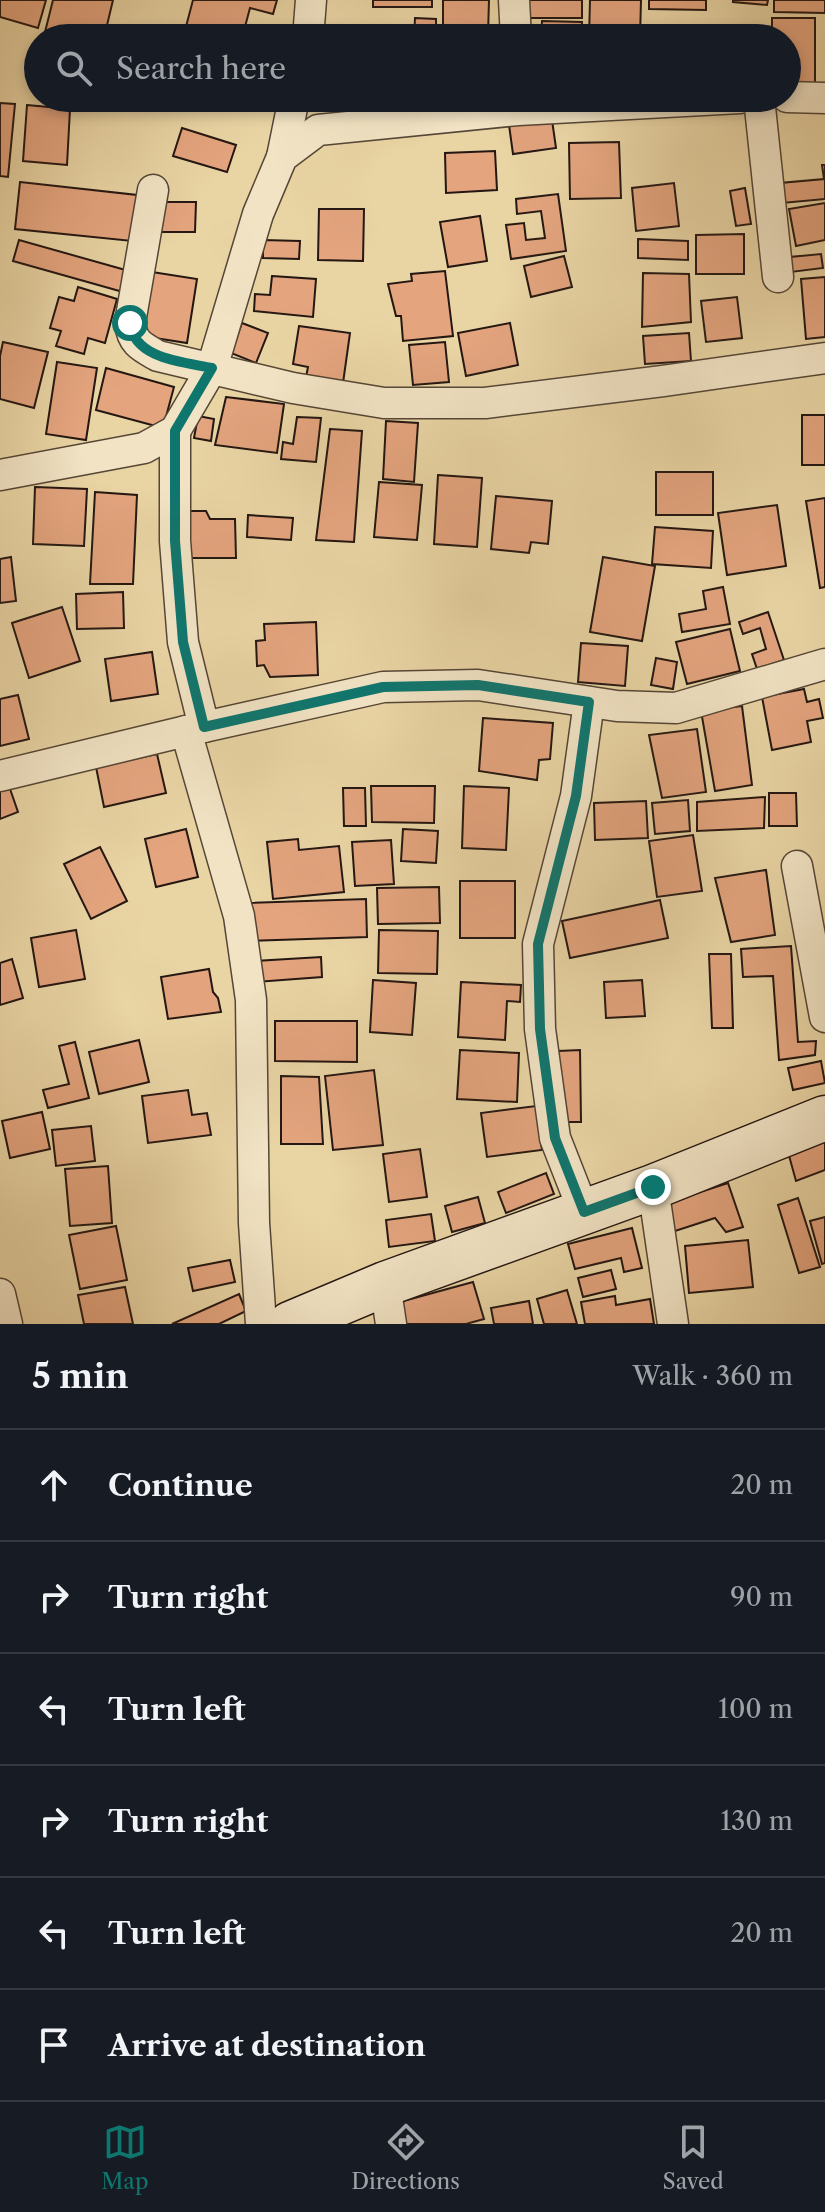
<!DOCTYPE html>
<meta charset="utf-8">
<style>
body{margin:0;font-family:"Libre Caslon Text",serif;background:#20242c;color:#f1f3f6}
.stop{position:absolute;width:24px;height:24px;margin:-18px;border:6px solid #0f766e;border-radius:50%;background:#fff}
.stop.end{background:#0f766e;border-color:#fff;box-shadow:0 2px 8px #0008}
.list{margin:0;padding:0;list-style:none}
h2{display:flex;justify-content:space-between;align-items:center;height:104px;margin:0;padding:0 32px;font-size:34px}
h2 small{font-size:26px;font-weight:400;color:#9ea1a6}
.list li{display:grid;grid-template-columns:52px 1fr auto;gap:24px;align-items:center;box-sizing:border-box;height:112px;padding:0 32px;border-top:2px solid #363941}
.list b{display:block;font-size:30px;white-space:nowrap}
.list em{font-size:26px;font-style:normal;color:#9ea1a6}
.icon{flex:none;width:44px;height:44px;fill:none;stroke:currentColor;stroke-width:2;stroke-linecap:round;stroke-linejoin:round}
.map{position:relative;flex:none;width:825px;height:1324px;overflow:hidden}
.search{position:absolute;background:#171b24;box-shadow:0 4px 12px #0003;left:24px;right:24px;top:24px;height:88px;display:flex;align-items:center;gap:20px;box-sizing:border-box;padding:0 28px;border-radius:44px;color:#9ea1a6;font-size:30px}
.sheet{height:776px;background:#171b24}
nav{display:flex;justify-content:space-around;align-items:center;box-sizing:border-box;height:112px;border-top:2px solid #363941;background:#171b24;font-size:22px;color:#9ea1a6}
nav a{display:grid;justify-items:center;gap:4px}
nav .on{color:#0f766e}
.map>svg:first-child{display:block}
.building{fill:#e3a47e;stroke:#241712;stroke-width:2}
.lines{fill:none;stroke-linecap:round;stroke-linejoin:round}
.street-casing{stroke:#554636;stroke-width:33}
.secondary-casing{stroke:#241712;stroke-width:47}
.street{stroke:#f1e3c4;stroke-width:30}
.secondary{stroke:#f1e3c4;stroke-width:44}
.route{stroke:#0f766e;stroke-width:10}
</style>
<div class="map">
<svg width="825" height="1324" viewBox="0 0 825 1324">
<rect width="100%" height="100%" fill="#e9d4a4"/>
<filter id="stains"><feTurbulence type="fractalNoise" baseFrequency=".0025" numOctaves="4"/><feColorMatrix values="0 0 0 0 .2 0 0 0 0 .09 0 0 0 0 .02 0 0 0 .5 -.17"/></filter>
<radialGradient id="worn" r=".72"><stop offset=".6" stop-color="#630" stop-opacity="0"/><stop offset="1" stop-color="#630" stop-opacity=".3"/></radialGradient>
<g class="building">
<polygon points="0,0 46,0 38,28 0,17"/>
<polygon points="53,0 113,0 104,38 44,36"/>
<polygon points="193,0 277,0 273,14 250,8 242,38 183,38"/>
<rect x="373" y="0" width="59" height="7"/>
<polygon points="443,0 489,0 488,35 443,34"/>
<rect x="522" y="0" width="60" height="18"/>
<polygon points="590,0 641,0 640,38 589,38"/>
<polygon points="649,0 706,0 706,10 649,9"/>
<polygon points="733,0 768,0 767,5 733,2"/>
<polygon points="774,0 825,0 825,13 774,12"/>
<polygon points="415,18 436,19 436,38 414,38"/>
<polygon points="772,18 815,18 815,84 787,84 787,38 772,38"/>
<polygon points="542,21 582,22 581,38 541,38"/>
<polygon points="751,26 751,38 710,38 710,27"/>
<polygon points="323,29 363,32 363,38 322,38"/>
<polygon points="413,98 434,98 434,108 413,107"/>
<polygon points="439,98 488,98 440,110"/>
<polygon points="0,103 15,104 8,177 0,176"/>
<polygon points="27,105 70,109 67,165 23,161"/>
<polygon points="552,120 556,148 513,154 509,125"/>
<polygon points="182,128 236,145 227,172 173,156"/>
<polygon points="619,142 621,198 570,199 569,143"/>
<polygon points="495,151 497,190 446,193 445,153"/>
<polygon points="822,165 825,165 825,199 782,203 780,183 824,179"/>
<polygon points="20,182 137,195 132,241 15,229"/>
<polygon points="674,183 679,226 636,231 632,188"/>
<polygon points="745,188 751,224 736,226 730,191"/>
<polygon points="558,194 566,251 511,259 506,225 524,223 526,240 545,238 541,211 517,214 516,199"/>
<polygon points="159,202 196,202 195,232 158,232"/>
<polygon points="825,203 825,240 796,246 789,209"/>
<polygon points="319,209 364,209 363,261 318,260"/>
<polygon points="480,216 487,261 448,267 440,222"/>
<polygon points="744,234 744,274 696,274 696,235"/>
<polygon points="638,239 688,241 688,260 638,258"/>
<polygon points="19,240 129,271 123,292 13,261"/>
<polygon points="263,240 300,241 299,259 263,258"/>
<polygon points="821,254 823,268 791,272 790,257"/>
<polygon points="564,256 572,287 531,297 524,266"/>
<polygon points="445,271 453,336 403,341 401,316 396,316 388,284 412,281 411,274"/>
<polygon points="152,272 197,279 187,343 142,336"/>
<polygon points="643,273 689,274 691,322 642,327"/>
<polygon points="272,276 316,279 313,317 254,311 255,294 270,295"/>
<polygon points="825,277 825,337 806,339 801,279"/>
<polygon points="78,287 117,299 105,343 88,338 84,354 56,346 61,331 50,328 59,297 74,301"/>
<polygon points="737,297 742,338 706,342 701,301"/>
<polygon points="242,323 268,333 256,363 231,353"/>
<polygon points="510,323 518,365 466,376 458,333"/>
<polygon points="299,326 350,333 343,383 306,377 308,367 293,364"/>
<polygon points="689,333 691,361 645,364 643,336"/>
<polygon points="3,342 48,352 34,408 0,399 0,356"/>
<polygon points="445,342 449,382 413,385 409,345"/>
<polygon points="57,362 97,368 86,440 46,434"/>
<polygon points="106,368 174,387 163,428 96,410"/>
<polygon points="226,397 284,404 277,453 215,445"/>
<rect x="802" y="415" width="23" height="50"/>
<polygon points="198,416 214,419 211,441 194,438"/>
<polygon points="297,417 321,418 316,462 281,459 283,442 293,444"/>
<polygon points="386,421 418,423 414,482 383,479"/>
<polygon points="330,429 362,431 354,542 316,540"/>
<rect x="656" y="472" width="57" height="43"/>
<polygon points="438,475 482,478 477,547 434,544"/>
<polygon points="379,482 422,485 417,540 374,537"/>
<polygon points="35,487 87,489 84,546 33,544"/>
<polygon points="95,492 137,495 133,584 90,584"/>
<polygon points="496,496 552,501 548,544 531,542 529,553 491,549"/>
<polygon points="825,498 825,587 820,588 806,501"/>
<polygon points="777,505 786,566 727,575 718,513"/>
<polygon points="183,511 206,511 210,519 235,519 236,558 183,558"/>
<polygon points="248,515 293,518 291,540 247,537"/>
<polygon points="655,527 713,531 711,568 652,564"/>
<polygon points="11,557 16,601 0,603 0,559"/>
<polygon points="603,557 655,566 642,641 590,632"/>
<polygon points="723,587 730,624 682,632 679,614 706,609 703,591"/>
<polygon points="123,592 124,628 77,629 76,594"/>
<polygon points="62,607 80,661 29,678 12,623"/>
<polygon points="768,612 784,660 757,669 752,654 766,649 760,628 743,634 739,622"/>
<polygon points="316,622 318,675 270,677 264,665 257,666 256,641 265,640 264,624"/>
<polygon points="730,629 740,671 687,684 676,642"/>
<polygon points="581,643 628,646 625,686 578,682"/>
<polygon points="152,652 158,694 111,701 105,659"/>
<polygon points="656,658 677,662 673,689 651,685"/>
<polygon points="804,689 807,702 819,699 823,718 807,721 811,742 772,750 762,697"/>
<polygon points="18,695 29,739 0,746 0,699"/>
<polygon points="742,706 752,785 715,791 701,711"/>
<polygon points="483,718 553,723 550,759 539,760 537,780 479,771"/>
<polygon points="697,729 706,792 662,798 649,735"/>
<polygon points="157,754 166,793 104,807 96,767"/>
<polygon points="9,786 18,812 0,819 0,789"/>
<polygon points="371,786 435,786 434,823 372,822"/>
<polygon points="464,786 509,788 506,850 462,848"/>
<polygon points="343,788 365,788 366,826 344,826"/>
<polygon points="769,793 796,793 797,826 769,826"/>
<polygon points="765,797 764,828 697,831 697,802"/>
<polygon points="688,800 690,831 655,834 652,803"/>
<polygon points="646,801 648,838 595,840 594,803"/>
<polygon points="186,829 198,877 156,887 145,839"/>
<polygon points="403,829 438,831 436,863 401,861"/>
<polygon points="693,835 702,891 657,897 649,841"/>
<polygon points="298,839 299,850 339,846 344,892 273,899 267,842"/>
<polygon points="391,840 394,884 355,886 352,842"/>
<polygon points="100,847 127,901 91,919 64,864"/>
<polygon points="766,870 775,935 731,942 715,878"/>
<rect x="460" y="881" width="55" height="57"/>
<polygon points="439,887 440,923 378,924 377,888"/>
<polygon points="366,899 367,937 247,941 246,903"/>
<polygon points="660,900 668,938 570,958 562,921"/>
<polygon points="76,930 85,979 39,987 31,938"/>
<polygon points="379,930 438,931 437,974 378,973"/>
<polygon points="791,946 798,1042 816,1041 815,1055 779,1060 773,976 743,977 741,949"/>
<polygon points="709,954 731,954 733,1028 712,1028"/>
<polygon points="321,957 322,977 256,982 255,961"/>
<polygon points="12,959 23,998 0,1005 0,963"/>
<polygon points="209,969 213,992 218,998 221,1012 168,1019 161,977"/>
<polygon points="373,980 416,983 412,1035 370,1032"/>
<polygon points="642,980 645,1016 606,1018 604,982"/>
<polygon points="461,982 521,985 520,1002 507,1001 505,1040 458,1037"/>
<polygon points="275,1021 357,1021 357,1062 275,1061"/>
<polygon points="139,1040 149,1082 99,1094 89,1052"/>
<polygon points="75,1042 89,1098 48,1108 43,1090 69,1084 59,1046"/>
<polygon points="460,1050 519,1053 517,1102 457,1099"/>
<polygon points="580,1050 581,1122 559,1122 558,1051"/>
<polygon points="821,1061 825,1083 793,1090 788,1068"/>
<polygon points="374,1070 383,1145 333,1150 325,1076"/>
<polygon points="281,1076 319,1077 323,1144 281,1144"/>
<polygon points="188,1090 192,1115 207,1113 211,1135 148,1143 142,1096"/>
<polygon points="536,1106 542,1150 487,1157 481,1113"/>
<polygon points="42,1112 50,1149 10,1158 2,1121"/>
<polygon points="91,1126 95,1161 56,1166 52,1130"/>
<polygon points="825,1141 825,1170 796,1181 788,1152"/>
<polygon points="420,1149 427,1197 389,1202 383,1154"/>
<polygon points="108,1166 112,1223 70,1226 65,1169"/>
<polygon points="546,1173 554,1194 506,1213 498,1192"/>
<polygon points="728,1183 743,1227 726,1232 715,1218 672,1232 663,1204"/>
<polygon points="478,1197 485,1223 452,1232 445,1206"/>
<polygon points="798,1198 820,1267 799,1273 778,1205"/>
<polygon points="431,1214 435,1241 389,1247 386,1220"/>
<polygon points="825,1217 825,1263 822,1264 810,1221"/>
<polygon points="116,1226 127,1280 80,1289 69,1235"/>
<polygon points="632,1228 642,1268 624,1272 621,1258 575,1269 568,1244"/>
<polygon points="748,1240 753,1287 689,1293 685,1246"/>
<polygon points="230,1260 235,1282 193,1291 188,1268"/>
<polygon points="611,1270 616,1289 583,1297 578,1278"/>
<polygon points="473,1282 484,1319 466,1324 402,1324 396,1303"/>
<polygon points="125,1287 133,1324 84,1324 78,1295"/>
<polygon points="567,1290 577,1324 544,1324 537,1299"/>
<polygon points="239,1294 246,1311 219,1324 172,1324"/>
<polygon points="615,1296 616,1305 650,1299 654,1324 585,1324 581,1302"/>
<polygon points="529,1301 533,1324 494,1324 491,1308"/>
</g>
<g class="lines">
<defs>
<g id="street">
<polyline points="514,0 516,38"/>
<polyline points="308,38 311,0"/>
<polyline points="787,97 825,98"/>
<polyline points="759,98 778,277"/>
<polyline points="282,157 294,98"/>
<path d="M153 190 130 323C132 343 142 347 158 356L293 388 384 403H485L663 381 825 358"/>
<polyline points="175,431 175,541 183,642 204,727"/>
<polyline points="0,475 144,448 175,431 212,368 258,214 282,157 318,130 518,110 740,98"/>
<polyline points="186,731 239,916 251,1000 254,1223 261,1324"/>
<polyline points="0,776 186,731 383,687 478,685 617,706 676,708 825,664"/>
<polyline points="797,866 825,1017"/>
<polyline points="653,1187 673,1324"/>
<polyline points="584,1212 555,1138 540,1029 538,944 576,796 589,702"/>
<polyline points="385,1284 391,1324"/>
<polyline points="0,1294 7,1324"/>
</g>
<polyline id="secondary" points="290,1324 385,1284 653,1187 825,1118"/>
</defs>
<use href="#street" class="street-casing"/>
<use href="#secondary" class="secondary-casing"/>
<use href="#street" class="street"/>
<use href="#secondary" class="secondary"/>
</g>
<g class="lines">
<path class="route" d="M130 323C134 359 183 362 212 368L175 431V541L183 642 204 727 383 687 478 685 589 702 576 796 538 944 540 1029 555 1138 584 1212 653 1187"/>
</g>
<rect width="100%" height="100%" filter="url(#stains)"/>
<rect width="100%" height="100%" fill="url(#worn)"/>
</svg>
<div class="stop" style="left:130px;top:323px"></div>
<div class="stop end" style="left:653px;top:1187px"></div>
<div class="search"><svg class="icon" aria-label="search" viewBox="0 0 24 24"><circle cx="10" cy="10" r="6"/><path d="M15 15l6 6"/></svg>Search here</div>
</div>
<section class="sheet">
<h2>5 min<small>Walk · 360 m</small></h2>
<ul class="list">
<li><svg class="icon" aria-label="ahead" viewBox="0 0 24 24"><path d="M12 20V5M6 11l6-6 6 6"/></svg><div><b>Continue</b></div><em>20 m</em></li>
<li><svg class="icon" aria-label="right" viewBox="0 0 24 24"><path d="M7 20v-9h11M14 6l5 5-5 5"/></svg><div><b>Turn right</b></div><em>90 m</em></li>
<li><svg class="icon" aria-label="left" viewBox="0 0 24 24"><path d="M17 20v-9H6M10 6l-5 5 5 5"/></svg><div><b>Turn left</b></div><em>100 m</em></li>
<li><svg class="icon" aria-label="right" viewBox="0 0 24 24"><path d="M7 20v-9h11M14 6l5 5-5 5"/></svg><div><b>Turn right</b></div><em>130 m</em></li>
<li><svg class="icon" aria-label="left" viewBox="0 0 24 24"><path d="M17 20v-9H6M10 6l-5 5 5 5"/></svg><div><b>Turn left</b></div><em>20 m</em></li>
<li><svg class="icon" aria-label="arrive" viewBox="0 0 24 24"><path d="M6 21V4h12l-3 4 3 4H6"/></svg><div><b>Arrive at destination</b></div></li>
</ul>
</section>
<nav>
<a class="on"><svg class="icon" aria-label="map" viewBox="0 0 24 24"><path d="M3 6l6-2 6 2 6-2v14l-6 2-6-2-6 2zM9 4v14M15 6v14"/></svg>Map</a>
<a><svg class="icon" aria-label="directions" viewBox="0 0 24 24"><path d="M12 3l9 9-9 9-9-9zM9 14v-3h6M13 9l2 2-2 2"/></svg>Directions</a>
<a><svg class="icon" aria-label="saved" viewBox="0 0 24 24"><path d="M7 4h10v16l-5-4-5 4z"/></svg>Saved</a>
</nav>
